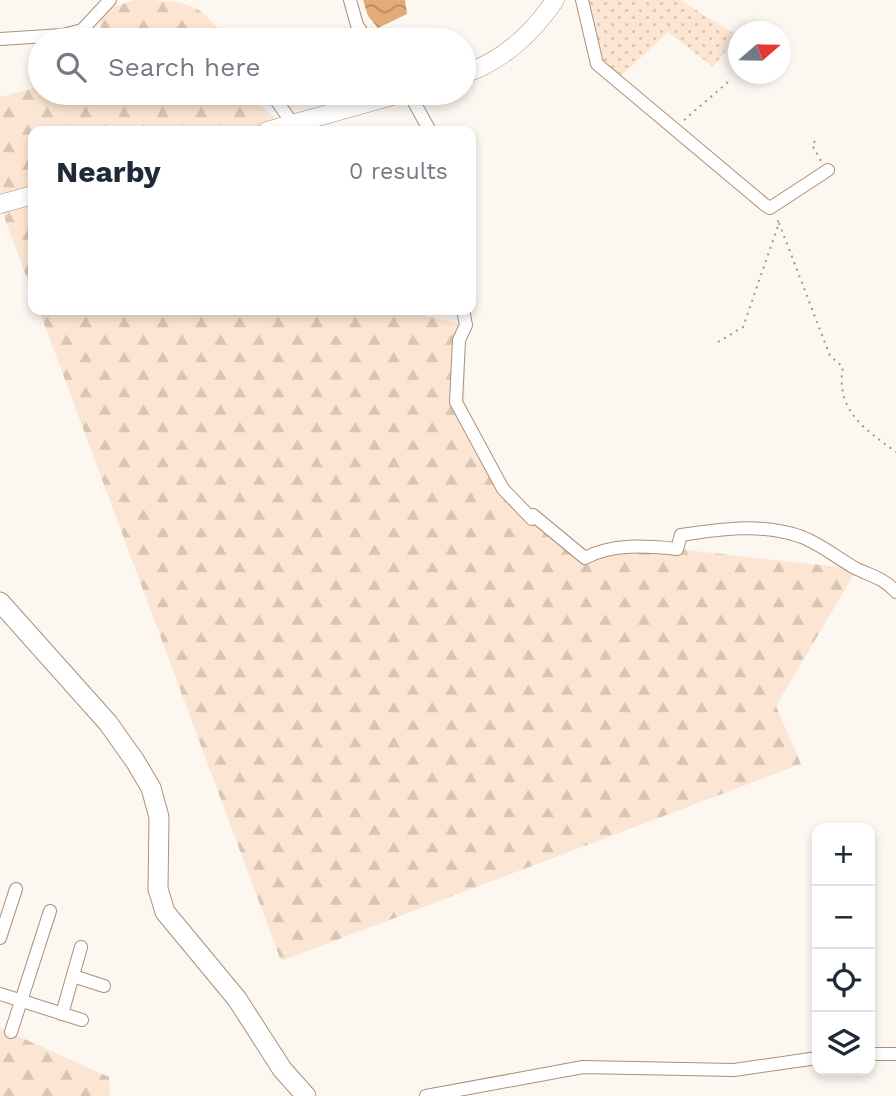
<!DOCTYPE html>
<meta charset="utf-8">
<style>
body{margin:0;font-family:"Work Sans",sans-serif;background:#f2f2f3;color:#1f2937}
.controls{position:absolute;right:21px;bottom:21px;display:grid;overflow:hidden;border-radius:14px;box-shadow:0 4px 10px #0003}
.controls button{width:63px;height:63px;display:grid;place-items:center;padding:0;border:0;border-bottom:2px solid #e0e1e3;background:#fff;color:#1f2937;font:35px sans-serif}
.compass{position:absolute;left:728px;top:21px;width:63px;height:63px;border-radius:50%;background:#fff;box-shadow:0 4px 10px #0003;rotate:70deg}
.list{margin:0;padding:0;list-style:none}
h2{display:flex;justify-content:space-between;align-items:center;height:91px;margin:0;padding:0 28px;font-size:30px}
h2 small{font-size:23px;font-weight:400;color:#747a83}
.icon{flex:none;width:38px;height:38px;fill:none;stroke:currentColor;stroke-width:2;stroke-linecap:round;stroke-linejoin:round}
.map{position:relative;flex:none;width:896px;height:1096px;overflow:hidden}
.search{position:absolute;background:#fff;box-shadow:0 4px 10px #0003;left:28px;top:28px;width:448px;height:77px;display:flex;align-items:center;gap:18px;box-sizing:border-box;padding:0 24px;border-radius:38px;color:#747a83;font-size:26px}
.panel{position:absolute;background:#fff;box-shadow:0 4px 10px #0003;left:28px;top:126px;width:448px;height:189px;border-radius:14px}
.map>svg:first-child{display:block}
.grass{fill:url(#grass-dots)}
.forest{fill:url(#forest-firs)}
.water{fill:url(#water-waves)}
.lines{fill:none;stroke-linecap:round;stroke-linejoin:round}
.street-casing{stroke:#ac9178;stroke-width:14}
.secondary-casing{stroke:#ac9178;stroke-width:19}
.primary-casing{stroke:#ac9178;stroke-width:21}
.path{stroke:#a09891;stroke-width:2;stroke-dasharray:2 5;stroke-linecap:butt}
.street{stroke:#fff;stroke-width:12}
.secondary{stroke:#fff;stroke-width:18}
.primary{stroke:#fff;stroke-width:19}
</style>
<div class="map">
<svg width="896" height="1096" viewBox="0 0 896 1096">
<defs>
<pattern id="grass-dots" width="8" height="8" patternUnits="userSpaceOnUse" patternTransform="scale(1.75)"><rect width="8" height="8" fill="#fce6d3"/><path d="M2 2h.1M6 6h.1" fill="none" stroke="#d8c5b4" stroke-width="1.8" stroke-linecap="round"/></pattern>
<pattern id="forest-firs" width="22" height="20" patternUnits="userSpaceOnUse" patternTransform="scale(1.75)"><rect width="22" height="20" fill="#fce6d3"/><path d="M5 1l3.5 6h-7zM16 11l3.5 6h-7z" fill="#d8c5b4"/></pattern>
<pattern id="water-waves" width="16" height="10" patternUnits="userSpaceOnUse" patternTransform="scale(1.75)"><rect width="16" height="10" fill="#e3ab77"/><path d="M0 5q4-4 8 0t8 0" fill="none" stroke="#b88b61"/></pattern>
</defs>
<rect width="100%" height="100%" fill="#fdf7f2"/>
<polygon class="grass" points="585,0 680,0 738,36 713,67 668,32 619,78 600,64"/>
<g class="forest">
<path d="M134 0C175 0 206 0 223 40H101L100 12Z"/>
<polygon points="40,86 40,93 249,93 277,121 250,131 33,131 33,295 0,206 0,97"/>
<polygon points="39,310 421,310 421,315 466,325 464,420 503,489 585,558 677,549 857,569 776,706 801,764 281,961"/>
<polygon points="0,1028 109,1077 110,1096 0,1096"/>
</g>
<polygon class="water" points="363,0 405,0 407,14 378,28 368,16"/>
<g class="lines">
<defs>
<g id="street">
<polyline points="350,0 357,25 367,40"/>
<polyline points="582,0 597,64 765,205 770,208 828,170"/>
<polyline points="0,39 63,35 82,30 110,0"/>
<polyline points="271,93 293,124"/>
<polyline points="409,93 430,131"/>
<path d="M463 310 466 325 459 340 456 402 503 489 532 519 533 515 585 558C612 543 647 546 677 549L681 535C720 529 761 523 799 536 818 542 837 558 855 568 871 576 884 578 896 592"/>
<polyline points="0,938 16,889"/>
<polyline points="73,976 104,986"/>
<polyline points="0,994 82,1020"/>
<polyline points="62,1014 81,947"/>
<polyline points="11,1032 50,911"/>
<polyline points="870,1054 896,1054"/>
<polyline points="426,1096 583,1067 734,1070 817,1058"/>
</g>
<g id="secondary">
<path d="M464 74C502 61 533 33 555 0"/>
<polyline points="267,131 403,93"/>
<polyline points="0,204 33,195"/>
</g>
<polyline id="primary" points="0,602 108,723 135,761 151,788 159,817 158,889 165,912 237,999 282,1069 306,1096"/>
</defs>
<use href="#street" class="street-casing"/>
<use href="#secondary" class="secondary-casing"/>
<use href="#primary" class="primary-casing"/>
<g class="path">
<polyline points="684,120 728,82"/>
<polyline points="815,141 812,145 821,161"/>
<path d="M779 223 830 356 843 367C835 411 866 430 896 452"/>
<polyline points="718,342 743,327 779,223 776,218"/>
</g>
<use href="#street" class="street"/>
<use href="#secondary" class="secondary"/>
<use href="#primary" class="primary"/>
</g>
</svg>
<div class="controls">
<button>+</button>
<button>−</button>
<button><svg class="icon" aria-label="locate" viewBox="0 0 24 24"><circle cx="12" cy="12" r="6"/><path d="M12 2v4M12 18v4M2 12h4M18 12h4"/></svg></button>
<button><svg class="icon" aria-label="layers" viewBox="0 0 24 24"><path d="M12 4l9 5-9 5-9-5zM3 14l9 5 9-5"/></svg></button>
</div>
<svg class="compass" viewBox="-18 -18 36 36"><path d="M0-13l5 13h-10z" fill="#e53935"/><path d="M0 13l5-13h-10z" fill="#747a83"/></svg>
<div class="search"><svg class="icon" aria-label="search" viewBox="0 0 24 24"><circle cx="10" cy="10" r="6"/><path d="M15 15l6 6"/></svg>Search here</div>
<section class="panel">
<h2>Nearby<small>0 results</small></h2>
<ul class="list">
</ul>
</section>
</div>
